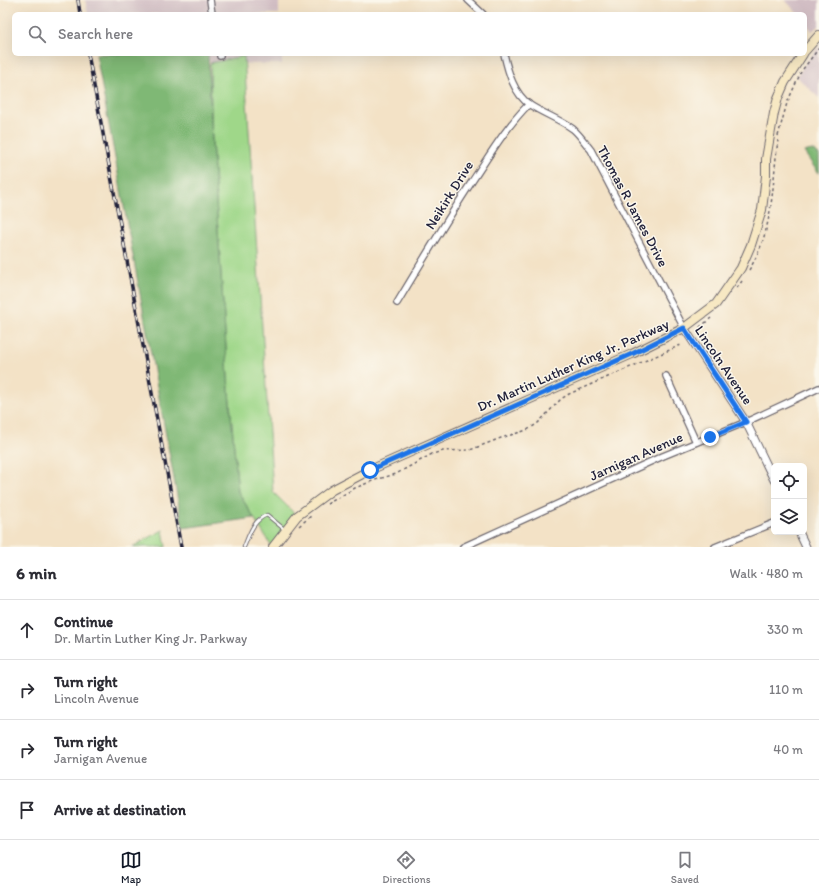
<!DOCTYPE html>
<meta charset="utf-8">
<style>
body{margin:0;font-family:Itim,sans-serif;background:#f2f2f3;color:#2b2b33}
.controls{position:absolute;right:12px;bottom:12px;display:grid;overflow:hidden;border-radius:6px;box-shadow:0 4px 16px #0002}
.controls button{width:36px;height:36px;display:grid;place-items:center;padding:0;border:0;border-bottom:1px solid #e1e1e2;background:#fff;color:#2b2b33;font:20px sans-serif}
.stop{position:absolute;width:12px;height:12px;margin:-9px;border:3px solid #1a73e8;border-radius:50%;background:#fff}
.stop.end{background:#1a73e8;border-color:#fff;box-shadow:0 1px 4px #0008}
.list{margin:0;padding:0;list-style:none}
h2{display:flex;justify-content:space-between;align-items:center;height:52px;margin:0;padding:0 16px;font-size:17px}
h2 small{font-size:13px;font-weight:400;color:#7c7c81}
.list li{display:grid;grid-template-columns:26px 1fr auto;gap:12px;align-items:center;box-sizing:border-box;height:60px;padding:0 16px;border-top:1px solid #e1e1e2}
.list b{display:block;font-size:15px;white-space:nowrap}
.list p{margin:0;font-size:13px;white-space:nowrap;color:#7c7c81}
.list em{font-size:13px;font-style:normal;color:#7c7c81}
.icon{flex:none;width:22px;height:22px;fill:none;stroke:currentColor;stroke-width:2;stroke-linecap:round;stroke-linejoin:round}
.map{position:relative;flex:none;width:819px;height:547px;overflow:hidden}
.search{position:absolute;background:#fff;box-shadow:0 4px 16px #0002;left:12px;right:12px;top:12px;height:44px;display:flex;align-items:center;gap:10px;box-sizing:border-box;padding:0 14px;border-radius:6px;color:#7c7c81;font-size:15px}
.sheet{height:292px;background:#fff}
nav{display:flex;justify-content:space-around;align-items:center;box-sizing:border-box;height:56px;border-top:1px solid #e1e1e2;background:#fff;font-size:11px;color:#7c7c81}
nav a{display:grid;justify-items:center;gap:2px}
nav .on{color:#111827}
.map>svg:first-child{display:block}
.industrial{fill:#d2bec4}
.green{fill:#9fd789;stroke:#607c62}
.forest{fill:#7fb875;stroke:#506d58}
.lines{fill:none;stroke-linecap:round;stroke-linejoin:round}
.service-casing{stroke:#6b656c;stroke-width:4.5}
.minor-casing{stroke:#6b656c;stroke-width:8}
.tertiary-casing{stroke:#6b656c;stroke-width:9}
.secondary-casing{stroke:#6b656c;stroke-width:10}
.path{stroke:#6b656c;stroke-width:1.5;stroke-dasharray:3 3;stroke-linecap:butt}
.service{stroke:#fff;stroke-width:2.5}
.minor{stroke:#fff;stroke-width:5.5}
.tertiary{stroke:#fff;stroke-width:7}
.secondary{stroke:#f7e8c3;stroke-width:8}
.rail-casing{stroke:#22223b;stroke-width:3.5}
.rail{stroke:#fbf7ec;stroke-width:2;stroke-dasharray:6;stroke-linecap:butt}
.route{stroke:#1a73e8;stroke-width:5}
.labels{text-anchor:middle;stroke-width:3;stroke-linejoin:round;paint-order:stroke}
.street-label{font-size:14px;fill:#22223b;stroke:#fbf7ec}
</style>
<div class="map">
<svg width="819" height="547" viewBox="0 0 819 547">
<rect width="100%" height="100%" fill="#fbf7ec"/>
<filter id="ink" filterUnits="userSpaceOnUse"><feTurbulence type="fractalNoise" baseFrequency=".025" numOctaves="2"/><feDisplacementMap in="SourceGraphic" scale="8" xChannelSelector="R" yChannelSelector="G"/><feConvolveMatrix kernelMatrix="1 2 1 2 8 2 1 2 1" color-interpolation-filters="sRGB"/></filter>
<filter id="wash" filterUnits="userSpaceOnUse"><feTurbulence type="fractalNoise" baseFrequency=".012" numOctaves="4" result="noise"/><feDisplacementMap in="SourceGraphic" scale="16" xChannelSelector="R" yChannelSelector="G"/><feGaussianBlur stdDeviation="0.9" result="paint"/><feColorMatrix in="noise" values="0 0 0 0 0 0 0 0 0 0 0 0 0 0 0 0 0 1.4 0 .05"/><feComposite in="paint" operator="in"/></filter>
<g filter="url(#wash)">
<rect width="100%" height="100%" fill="#f3e2c6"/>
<g class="industrial">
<polygon points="85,0 279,0 279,14 88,14"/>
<polygon points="785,0 819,0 819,26 812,31 805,22 805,14 798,14"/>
<polygon points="819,46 819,98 797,77 804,65"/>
<polygon points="208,54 282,54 282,64 210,63"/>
</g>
<g class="green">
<polygon points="244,56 273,492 297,516 272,547 238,492 229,392 212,141 210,63"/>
<polygon points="163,530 166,547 132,547"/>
</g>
<g class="forest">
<polygon points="96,54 208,54 212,141 229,392 238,492 254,518 183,528"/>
<polygon points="812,150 819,155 819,174 804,152"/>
</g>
</g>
<g filter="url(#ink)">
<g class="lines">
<defs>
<path id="service" d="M244 547C249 535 253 520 267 515L284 529"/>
<g id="minor">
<polyline points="210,0 212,14"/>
<polyline points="468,0 483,14"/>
<polyline points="220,54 220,56"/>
<path d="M504 54C508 72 514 94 530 105 544 114 559 119 573 129 580 135 585 143 591 150L684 328"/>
<path d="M397 303C421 263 445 223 471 183 489 156 506 127 529 104"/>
<polyline points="666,376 696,442"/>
<polyline points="463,547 663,456 746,422 819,388"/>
<polyline points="715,547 774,523"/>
</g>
<g id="tertiary">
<polyline points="684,328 746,422 774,480"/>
<polyline points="799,532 806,547"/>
</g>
<g id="secondary">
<polyline points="805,51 819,35"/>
<polyline points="273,547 297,516 332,490 370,470 632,354 684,328 716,304 741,268 751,245 762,210 766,176 766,159 774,113 778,98 785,82 803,54"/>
</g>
</defs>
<use href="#service" class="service-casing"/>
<use href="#minor" class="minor-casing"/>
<use href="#tertiary" class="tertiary-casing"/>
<use href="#secondary" class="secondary-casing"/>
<g class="path">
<polyline points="803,69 819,48"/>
<polyline points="778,136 787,103 801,72"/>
<path d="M749 270C774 230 772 185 778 140"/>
<polyline points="737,288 742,281"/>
<polyline points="699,333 699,328 711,318"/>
<polyline points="327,504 355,488 375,480 396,474 432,454 443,451 470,450 501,438 527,430 537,424 561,399 569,394 681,345"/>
<polyline points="299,526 311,516"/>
</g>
<use href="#service" class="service"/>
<use href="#minor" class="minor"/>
<use href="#tertiary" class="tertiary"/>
<use href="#secondary" class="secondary"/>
<defs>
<g id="rail">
<polyline points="78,0 80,14"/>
<polyline points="88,54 181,547"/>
</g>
</defs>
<use href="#rail" class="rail-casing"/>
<use href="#rail" class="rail"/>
</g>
</g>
<g class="lines" filter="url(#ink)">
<polyline class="route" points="370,470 632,354 684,328 746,422 710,437"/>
</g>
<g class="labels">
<g class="street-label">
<text transform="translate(449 195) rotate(-58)" y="5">Neikirk Drive</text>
<text transform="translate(633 206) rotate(62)" y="5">Thomas R James Drive</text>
<text transform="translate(573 365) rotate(-24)" y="5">Dr. Martin Luther King Jr. Parkway</text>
<text transform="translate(724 365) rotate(56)" y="5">Lincoln Avenue</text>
<text transform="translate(636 456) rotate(-24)" y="5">Jarnigan Avenue</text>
</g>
</g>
</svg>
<div class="controls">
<button><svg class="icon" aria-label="locate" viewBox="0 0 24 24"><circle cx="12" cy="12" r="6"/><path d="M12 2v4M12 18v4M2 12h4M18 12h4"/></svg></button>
<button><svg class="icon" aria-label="layers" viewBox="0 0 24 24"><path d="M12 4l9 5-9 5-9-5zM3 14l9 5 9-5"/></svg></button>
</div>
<div class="stop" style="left:370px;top:470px"></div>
<div class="stop end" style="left:710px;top:437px"></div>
<div class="search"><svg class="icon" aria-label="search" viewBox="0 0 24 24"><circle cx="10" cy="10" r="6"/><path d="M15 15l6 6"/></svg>Search here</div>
</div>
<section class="sheet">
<h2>6 min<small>Walk · 480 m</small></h2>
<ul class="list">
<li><svg class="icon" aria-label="ahead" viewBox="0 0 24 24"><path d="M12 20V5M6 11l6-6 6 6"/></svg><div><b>Continue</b><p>Dr. Martin Luther King Jr. Parkway</p></div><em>330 m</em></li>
<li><svg class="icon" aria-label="right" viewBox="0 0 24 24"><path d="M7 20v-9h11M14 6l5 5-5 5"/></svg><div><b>Turn right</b><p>Lincoln Avenue</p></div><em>110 m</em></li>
<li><svg class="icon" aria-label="right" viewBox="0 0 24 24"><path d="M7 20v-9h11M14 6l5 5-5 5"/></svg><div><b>Turn right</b><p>Jarnigan Avenue</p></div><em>40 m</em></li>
<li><svg class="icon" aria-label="arrive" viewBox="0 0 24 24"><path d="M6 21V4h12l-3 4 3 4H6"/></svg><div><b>Arrive at destination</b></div></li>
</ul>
</section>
<nav>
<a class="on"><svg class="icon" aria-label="map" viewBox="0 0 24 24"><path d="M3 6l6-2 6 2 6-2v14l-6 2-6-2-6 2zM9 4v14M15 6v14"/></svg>Map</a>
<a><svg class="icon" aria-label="directions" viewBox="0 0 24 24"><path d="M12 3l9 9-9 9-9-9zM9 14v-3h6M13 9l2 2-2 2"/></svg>Directions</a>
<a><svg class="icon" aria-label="saved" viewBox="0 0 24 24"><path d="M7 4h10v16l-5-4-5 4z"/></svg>Saved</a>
</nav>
